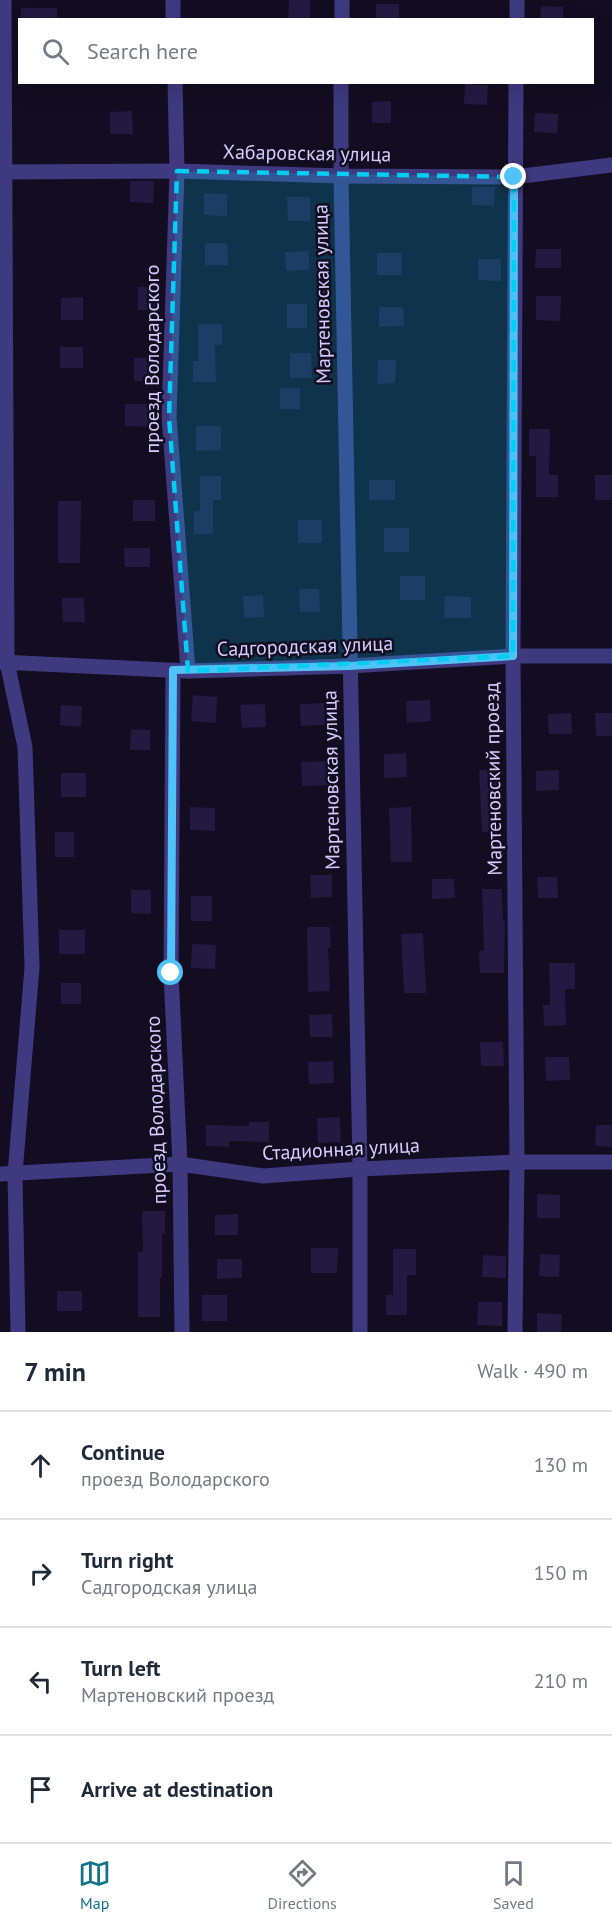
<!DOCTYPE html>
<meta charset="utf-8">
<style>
body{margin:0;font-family:"PT Sans",sans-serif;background:#f6f6f7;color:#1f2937}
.stop{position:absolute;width:18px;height:18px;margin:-14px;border:4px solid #4fc3f7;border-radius:50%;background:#fff}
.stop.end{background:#4fc3f7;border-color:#fff;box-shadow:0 2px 6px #0008}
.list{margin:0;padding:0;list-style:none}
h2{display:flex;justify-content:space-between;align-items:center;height:78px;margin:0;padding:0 24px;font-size:26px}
h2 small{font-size:20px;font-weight:400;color:#747a83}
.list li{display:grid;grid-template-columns:39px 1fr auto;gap:18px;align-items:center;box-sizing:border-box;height:108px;padding:0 24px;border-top:2px solid #e0e1e3}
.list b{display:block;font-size:22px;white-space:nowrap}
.list p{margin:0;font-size:20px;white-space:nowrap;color:#747a83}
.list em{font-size:20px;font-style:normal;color:#747a83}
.icon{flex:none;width:33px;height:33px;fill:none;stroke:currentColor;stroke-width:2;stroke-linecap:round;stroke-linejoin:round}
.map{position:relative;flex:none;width:612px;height:1332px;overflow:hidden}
.search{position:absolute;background:#fff;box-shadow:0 6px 24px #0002;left:18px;right:18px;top:18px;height:66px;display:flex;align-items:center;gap:15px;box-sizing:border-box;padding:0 21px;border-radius:0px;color:#747a83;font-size:22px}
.sheet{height:510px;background:#fff}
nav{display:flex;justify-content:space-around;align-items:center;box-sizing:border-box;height:84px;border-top:2px solid #e0e1e3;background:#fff;font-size:16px;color:#747a83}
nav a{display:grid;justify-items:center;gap:3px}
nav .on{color:#13738c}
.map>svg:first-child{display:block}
.building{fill:#241a41}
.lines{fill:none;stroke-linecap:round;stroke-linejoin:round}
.street{stroke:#3f397f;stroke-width:15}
.route{stroke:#4fc3f7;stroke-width:8}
.marked{fill:#04cef3;fill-opacity:0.2;stroke:#04cef3;stroke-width:4.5;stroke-dasharray:12 8;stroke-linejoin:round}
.labels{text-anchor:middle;stroke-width:5;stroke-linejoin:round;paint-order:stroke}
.street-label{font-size:20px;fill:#d6cdfe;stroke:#120d20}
</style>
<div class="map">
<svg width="612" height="1332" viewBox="0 0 612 1332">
<rect width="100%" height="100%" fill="#120d20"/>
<g class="building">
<polygon points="289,0 310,0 310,20 288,20"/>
<rect x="376" y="4" width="23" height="16"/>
<polygon points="541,6 563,7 563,20 540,20"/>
<rect x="21" y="8" width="36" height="12"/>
<polygon points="465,84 488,85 487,105 464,104"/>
<polygon points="391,101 391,123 372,123 372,102"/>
<polygon points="132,111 133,134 110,134 110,112"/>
<polygon points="535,113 558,114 557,133 534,132"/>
<polygon points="130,181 154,181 153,203 130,202"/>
<polygon points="472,187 495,187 494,206 472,205"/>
<polygon points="204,193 227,194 227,216 204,215"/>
<polygon points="287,197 310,197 310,221 288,221"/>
<polygon points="205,243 227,243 228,265 205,265"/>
<polygon points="536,249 561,249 561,268 535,268"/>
<polygon points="309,251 309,270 286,271 285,252"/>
<rect x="377" y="253" width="25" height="22"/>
<polygon points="478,259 501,259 501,281 478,280"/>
<rect x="138" y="287" width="21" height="23"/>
<polygon points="536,296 561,296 560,321 536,320"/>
<polygon points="83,297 83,320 61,320 61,298"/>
<rect x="287" y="304" width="20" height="24"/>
<polygon points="379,307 403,307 404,326 379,327"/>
<polygon points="198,324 222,324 222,345 215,345 216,382 193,382 193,361 198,361"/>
<rect x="60" y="347" width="23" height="21"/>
<polygon points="290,353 311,353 312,378 290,378"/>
<rect x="134" y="358" width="21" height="23"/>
<polygon points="378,360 396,360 395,383 377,384"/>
<rect x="280" y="388" width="20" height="21"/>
<polygon points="125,404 149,404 149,427 125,426"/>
<polygon points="196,426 221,426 221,450 196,451"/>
<polygon points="529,429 550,429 549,475 558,475 558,497 536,497 536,456 529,456"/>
<rect x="595" y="475" width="17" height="25"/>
<polygon points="200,476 221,476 221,500 213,500 213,534 194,534 194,511 200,511"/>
<rect x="369" y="480" width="26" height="20"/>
<rect x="133" y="500" width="22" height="21"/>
<polygon points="58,501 81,501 80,563 58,563"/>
<rect x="298" y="520" width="24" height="23"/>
<rect x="384" y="528" width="25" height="24"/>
<polygon points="124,548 150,548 150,567 125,567"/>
<rect x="400" y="576" width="25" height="24"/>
<polygon points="299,589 319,589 320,612 300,612"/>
<polygon points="263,595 264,617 244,618 243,596"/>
<polygon points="445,596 471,597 471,618 444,618"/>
<polygon points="62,598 84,598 85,622 63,622"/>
<polygon points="193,695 217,697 216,723 191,721"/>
<polygon points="430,700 431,721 407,723 406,701"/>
<polygon points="324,703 325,725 301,726 300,704"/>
<polygon points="265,704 266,727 242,728 240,705"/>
<polygon points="61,705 82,706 81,727 60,725"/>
<polygon points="571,713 572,734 549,734 548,714"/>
<polygon points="595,713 612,713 612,736 596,736"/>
<polygon points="131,729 150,730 150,750 130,750"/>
<polygon points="406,753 407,777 384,778 384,754"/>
<polygon points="327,761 328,785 302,786 301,762"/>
<polygon points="502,769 502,832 482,832 479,770"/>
<polygon points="559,770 559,790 536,791 536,771"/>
<rect x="61" y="773" width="25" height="24"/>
<polygon points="190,807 215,808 215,831 190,830"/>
<polygon points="411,807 412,862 391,862 389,808"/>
<rect x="55" y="832" width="19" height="25"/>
<polygon points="310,875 332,875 332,897 311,898"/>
<polygon points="537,877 557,877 558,898 538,898"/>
<polygon points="432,879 454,879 455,898 432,899"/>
<polygon points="482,889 502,889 503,921 505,921 504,973 480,973 479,951 484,951"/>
<polygon points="131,890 151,890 151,914 131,913"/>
<rect x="191" y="896" width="21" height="25"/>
<polygon points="307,927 330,927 331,947 328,948 330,991 308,992"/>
<rect x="59" y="930" width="26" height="24"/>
<polygon points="423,933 426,993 404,993 401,934"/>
<polygon points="192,944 216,945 215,969 191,968"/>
<polygon points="549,963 575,963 575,989 565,989 566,1025 544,1026 543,1005 550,1005"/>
<rect x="61" y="983" width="20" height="21"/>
<polygon points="332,1014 333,1037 310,1037 309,1015"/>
<polygon points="480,1042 503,1042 504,1066 481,1066"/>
<polygon points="545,1057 569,1057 570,1080 546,1081"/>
<polygon points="333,1061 334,1083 309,1084 308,1062"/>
<polygon points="340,1117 341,1142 318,1143 317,1118"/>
<polygon points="249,1122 269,1122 269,1142 229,1141 229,1147 206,1146 206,1125 249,1126"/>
<polygon points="596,1125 612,1125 612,1147 595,1146"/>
<polygon points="537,1194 560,1195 560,1218 537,1218"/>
<polygon points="142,1211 165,1211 165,1234 162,1234 162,1278 160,1278 160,1317 138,1317 138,1252 143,1252"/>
<polygon points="238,1214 238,1235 215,1235 215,1215"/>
<polygon points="311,1248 338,1248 337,1273 311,1273"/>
<polygon points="393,1249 416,1249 416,1275 407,1275 407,1315 386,1315 386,1295 393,1295"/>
<polygon points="540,1254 560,1255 559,1277 539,1276"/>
<polygon points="483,1255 506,1256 506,1278 482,1277"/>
<polygon points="217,1259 242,1259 242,1278 217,1279"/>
<rect x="57" y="1291" width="25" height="20"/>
<rect x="202" y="1295" width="25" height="26"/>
<polygon points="478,1302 502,1302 502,1326 477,1325"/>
<polygon points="537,1313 562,1314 561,1332 537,1332"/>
</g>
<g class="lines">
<g class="street">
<polyline points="4,0 7,662 25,747 32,967 15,1174 18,1332"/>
<polyline points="173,0 173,20"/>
<polyline points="342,20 342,0"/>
<polyline points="517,20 517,0"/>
<polyline points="175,82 177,171 169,417 188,671"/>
<polyline points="341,82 341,176 360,1169 360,1332"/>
<polyline points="0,172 177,171 341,176 514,177 612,165"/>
<polyline points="0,662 188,671 349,666 513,656 612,656"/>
<polyline points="173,670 171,973 180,1164 182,1332"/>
<polyline points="0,1174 180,1164 263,1176 360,1169 517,1162 612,1162"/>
<polyline points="515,1332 517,1162 513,656 516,82"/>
</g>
</g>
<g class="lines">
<polyline class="route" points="171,973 173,670 349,666 513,656 514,177"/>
</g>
<path class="marked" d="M177 171 514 177 513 656 188 671 169 417Z"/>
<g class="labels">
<g class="street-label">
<text transform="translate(307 153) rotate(1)" y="7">Хабаровская улица</text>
<text transform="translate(322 294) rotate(-91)" y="7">Мартеновская улица</text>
<text transform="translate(152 359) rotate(-90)" y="7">проезд Володарского</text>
<text transform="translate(305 646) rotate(-2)" y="7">Садгородская улица</text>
<text transform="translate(493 779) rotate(-91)" y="7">Мартеновский проезд</text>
<text transform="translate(331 780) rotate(-91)" y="7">Мартеновская улица</text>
<text transform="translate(156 1110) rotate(-92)" y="7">проезд Володарского</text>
<text transform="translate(341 1149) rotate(-3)" y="7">Стадионная улица</text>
</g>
</g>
</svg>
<div class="stop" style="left:171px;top:973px"></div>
<div class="stop end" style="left:514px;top:177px"></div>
<div class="search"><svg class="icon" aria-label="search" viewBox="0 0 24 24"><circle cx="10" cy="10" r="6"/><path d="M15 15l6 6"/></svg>Search here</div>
</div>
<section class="sheet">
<h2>7 min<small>Walk · 490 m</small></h2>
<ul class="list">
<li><svg class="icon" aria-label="ahead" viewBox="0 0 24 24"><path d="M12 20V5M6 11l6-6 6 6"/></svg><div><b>Continue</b><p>проезд Володарского</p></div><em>130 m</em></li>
<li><svg class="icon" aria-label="right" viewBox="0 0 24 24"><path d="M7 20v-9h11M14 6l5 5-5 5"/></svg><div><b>Turn right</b><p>Садгородская улица</p></div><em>150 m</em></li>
<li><svg class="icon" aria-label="left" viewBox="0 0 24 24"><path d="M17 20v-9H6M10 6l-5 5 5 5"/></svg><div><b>Turn left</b><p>Мартеновский проезд</p></div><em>210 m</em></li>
<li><svg class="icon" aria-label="arrive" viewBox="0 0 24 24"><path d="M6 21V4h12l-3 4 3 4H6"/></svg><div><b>Arrive at destination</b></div></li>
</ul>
</section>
<nav>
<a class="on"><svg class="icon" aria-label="map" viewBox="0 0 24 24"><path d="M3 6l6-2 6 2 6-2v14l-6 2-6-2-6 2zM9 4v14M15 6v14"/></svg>Map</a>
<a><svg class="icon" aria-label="directions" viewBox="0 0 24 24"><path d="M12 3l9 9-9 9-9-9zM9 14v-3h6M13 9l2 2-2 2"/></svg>Directions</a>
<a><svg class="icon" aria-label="saved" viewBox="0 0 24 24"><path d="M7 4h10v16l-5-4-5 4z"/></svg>Saved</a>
</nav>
